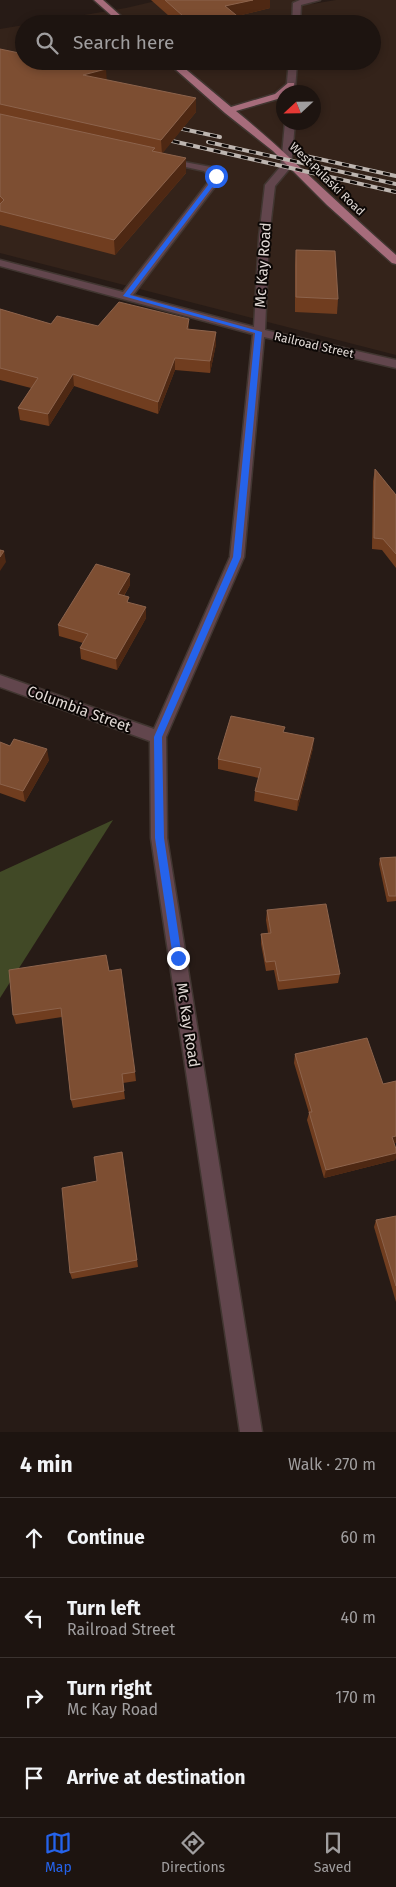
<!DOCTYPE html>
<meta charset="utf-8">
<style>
body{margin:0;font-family:"Fira Sans",sans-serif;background:#251d19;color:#f1f3f6}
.compass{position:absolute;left:276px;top:85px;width:45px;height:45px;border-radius:50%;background:#1d1410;box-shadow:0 2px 8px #0003;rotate:248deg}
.stop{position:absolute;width:15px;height:15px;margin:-11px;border:4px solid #2563eb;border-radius:50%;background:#fff}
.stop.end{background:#2563eb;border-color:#fff;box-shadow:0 1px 5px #0008}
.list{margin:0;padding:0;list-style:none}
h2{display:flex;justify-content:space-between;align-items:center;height:65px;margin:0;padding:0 20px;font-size:21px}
h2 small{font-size:16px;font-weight:400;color:#a09e9f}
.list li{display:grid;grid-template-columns:32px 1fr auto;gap:15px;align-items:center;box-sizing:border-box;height:80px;padding:0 20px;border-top:1px solid #3b3330}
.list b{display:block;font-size:19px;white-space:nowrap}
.list p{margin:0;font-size:16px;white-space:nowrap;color:#a09e9f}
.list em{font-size:16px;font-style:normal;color:#a09e9f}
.icon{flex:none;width:28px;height:28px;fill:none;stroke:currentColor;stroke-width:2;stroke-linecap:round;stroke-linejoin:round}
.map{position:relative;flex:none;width:396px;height:1432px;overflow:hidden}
.search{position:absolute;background:#1d1410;box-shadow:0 2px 8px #0003;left:15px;right:15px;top:15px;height:55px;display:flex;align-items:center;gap:12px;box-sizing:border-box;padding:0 18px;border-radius:28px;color:#a09e9f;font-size:19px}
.sheet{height:385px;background:#1d1410}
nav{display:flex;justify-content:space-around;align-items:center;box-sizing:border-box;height:70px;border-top:1px solid #3b3330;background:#1d1410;font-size:14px;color:#a09e9f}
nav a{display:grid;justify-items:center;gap:2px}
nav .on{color:#2563eb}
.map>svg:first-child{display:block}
.built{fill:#34231a;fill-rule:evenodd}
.green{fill:#414926}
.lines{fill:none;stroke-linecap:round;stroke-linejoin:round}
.minor-casing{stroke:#413631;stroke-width:3}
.major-casing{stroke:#413631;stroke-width:3}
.minor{fill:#62464d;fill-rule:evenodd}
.major{fill:#a66c7b;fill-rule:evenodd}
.rail-casing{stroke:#bdb5b0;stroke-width:4}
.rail{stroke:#0c0705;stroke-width:2.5;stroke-dasharray:7;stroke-linecap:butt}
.wall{fill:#703d1f}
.shaded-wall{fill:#4e2813}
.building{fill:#7d4e32;stroke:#8c634c}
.route{fill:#2563eb}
.labels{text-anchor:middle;stroke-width:4;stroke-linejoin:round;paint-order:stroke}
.far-street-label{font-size:12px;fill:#e1d9d5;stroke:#0c0705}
.street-label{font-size:15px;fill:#e1d9d5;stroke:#0c0705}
</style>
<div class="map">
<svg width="396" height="1432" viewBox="0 0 396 1432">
<rect width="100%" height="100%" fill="#271b16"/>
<path class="built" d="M160 0H303L312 4 336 0H396V355L0 253V29L24 25V61H372V24H31L126 8ZM284 92H314V122H284Z"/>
<polygon class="green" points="113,820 0,998 0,872"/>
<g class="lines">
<defs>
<g id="minor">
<polygon points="300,0 320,0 301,5 300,24 292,24 293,3"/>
<polygon points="289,61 297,61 295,92 286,92"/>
<polygon points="285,122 295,122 291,167 275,186 269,237 265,330 396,360 396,368 264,337 244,557 166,737 167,838 262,1432 240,1432 151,838 150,741 0,687 0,675 154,729 230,557 253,334 0,266 0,260 123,292 210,180 210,177 204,171 163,162 163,158 211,167 219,174 220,180 133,295 254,327 259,237 265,185 281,166"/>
</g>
<g id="major">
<polygon points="94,0 103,0 130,24 121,24"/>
<path d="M166 61H176L231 107 275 94 288 83H294V87L288 92H284L281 98 236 111C292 157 342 208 396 255V264L392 263 327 205 273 151 225 113Z"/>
</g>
</defs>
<use href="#minor" class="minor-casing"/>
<use href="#major" class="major-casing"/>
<use href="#minor" class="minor"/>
<use href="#major" class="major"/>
<defs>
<g id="rail">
<polyline points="169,126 220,137"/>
<polyline points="159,138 396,192"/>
<polyline points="208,142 396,184"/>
<polyline points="301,155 396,176"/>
</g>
</defs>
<use href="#rail" class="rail-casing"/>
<use href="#rail" class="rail"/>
</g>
<g class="wall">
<polygon points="151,0 270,0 270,8 237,16 247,24 178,24"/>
<polygon points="0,49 107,80 196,112 162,153 186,158 186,173 115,255 0,225"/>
<polygon points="296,250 338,299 337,314 295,312 295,265"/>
<polygon points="0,309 51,324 189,330 216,332 216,344 210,373 175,370 158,414 74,386 49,426 20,420 18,408 31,388 0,380"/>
<polygon points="375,469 396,495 396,568 382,550 372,549 373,481"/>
<polygon points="130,574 130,585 124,596 129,603 146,618 117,670 81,659 80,648 83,643 59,636 58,625"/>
<polygon points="284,732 313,748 297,811 254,801 255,791 259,778 218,769 218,759"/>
<polygon points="0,742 49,760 25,802 0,793"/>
<polygon points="396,857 396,901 387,902 379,864 380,858"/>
<polygon points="267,910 340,974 338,983 278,990 274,970 266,971 261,944 261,934 268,933 266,920"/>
<polygon points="109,971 135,1072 136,1081 123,1083 125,1099 73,1108 71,1100 62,1017 16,1024 13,1015"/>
<polygon points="295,1054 394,1143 396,1149 396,1156 395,1160 324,1178 307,1120 309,1113 294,1063"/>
<polygon points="122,1152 138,1267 72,1279 70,1273 97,1181"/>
<polygon points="396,1216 396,1302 374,1227 376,1220"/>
</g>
<g class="shaded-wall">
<polygon points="253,0 270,0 270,8 225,19 225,6"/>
<polygon points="106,69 107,83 83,75"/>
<polygon points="196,98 196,112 162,154 161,140"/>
<polygon points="186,158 186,173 115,255 114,240"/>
<polygon points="189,319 189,331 187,329"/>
<polygon points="216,332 216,344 210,373 210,361"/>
<polygon points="175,358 175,370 158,414 158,402"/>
<polygon points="73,374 74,386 49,426 48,414"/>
<polygon points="4,551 6,562 0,571 0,557"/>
<polygon points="130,574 130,585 118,605 118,594"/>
<polygon points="146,607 146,618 117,670 116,659"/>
<polygon points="314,738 313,748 297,811 298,800"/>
<polygon points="47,749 49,760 25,802 23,791"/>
<polygon points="396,1136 396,1143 389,1144 392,1137"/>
<polygon points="396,1153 396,1156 395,1160 324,1178 326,1170"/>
</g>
<g class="building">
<polygon points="165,0 253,0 225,6 247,24 192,24"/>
<polygon points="0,49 24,54 24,61 64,61 106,69 83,75 196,98 161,140 0,104"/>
<polygon points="0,114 155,148 152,151 186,158 114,240 0,211 0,204 4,200 0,196"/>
<polygon points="296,250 335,251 338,299 296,297"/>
<polygon points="119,302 189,319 187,329 216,332 210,361 175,358 158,402 73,374 48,414 18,408 38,378 0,368 0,309 51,324 57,316 98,326"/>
<polygon points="375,469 396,495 396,554 383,539 374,538"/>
<polygon points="0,550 4,551 0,557"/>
<polygon points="96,564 130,574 118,594 129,597 127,602 146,607 116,659 80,648 88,634 58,625"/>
<polygon points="231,716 285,727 283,732 314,738 298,800 255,791 261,768 218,759"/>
<polygon points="14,739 47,749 23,791 0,784 0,742 10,746"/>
<polygon points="396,857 396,896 389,896 380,858"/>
<polygon points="326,904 340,974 279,981 275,961 266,962 261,934 271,933 267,910"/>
<polygon points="106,955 109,971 121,969 135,1072 122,1074 124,1091 71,1100 61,1008 13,1015 9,970"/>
<polygon points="367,1038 383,1084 396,1081 396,1136 392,1137 396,1149 396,1153 326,1170 309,1112 312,1112 295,1054"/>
<polygon points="122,1152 137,1260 70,1273 62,1188 97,1181 94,1157"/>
<polygon points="396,1216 396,1286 376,1220"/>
</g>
<polygon class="route" points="214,175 218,176 217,181 130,295 262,332 241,557 162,737 164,838 182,958 178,962 173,958 155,838 154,737 233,557 255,333 123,296 212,180"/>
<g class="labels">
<g class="far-street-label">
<text transform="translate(327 179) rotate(44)" y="4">West Pulaski Road</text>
<text transform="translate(314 345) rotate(13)" y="4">Railroad Street</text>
</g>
<g class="street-label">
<text transform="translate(263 265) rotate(-86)" y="5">Mc Kay Road</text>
<text transform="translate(79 709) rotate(20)" y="5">Columbia Street</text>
<text transform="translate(188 1025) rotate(81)" y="5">Mc Kay Road</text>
</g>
</g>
</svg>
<svg class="compass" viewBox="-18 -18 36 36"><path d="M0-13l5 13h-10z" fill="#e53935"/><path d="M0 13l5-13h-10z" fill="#a09e9f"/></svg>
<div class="stop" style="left:216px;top:176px"></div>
<div class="stop end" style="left:178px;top:958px"></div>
<div class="search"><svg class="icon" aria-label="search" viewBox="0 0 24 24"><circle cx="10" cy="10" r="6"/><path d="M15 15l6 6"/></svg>Search here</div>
</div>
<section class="sheet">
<h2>4 min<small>Walk · 270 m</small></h2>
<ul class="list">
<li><svg class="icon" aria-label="ahead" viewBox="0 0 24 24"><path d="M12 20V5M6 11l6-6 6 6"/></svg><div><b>Continue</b></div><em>60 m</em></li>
<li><svg class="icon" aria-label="left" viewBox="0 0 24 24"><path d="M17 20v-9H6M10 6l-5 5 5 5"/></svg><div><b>Turn left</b><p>Railroad Street</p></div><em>40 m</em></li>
<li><svg class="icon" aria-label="right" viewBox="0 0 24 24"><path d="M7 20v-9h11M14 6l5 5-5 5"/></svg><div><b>Turn right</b><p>Mc Kay Road</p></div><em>170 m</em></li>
<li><svg class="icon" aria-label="arrive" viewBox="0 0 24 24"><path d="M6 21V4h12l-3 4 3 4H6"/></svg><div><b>Arrive at destination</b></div></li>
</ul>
</section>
<nav>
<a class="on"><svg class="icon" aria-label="map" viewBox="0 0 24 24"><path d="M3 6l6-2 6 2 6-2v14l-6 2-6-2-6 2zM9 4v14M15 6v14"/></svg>Map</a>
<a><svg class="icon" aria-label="directions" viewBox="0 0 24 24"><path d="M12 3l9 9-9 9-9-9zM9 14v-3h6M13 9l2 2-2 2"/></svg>Directions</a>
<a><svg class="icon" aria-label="saved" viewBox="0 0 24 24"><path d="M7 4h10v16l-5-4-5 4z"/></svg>Saved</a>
</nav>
